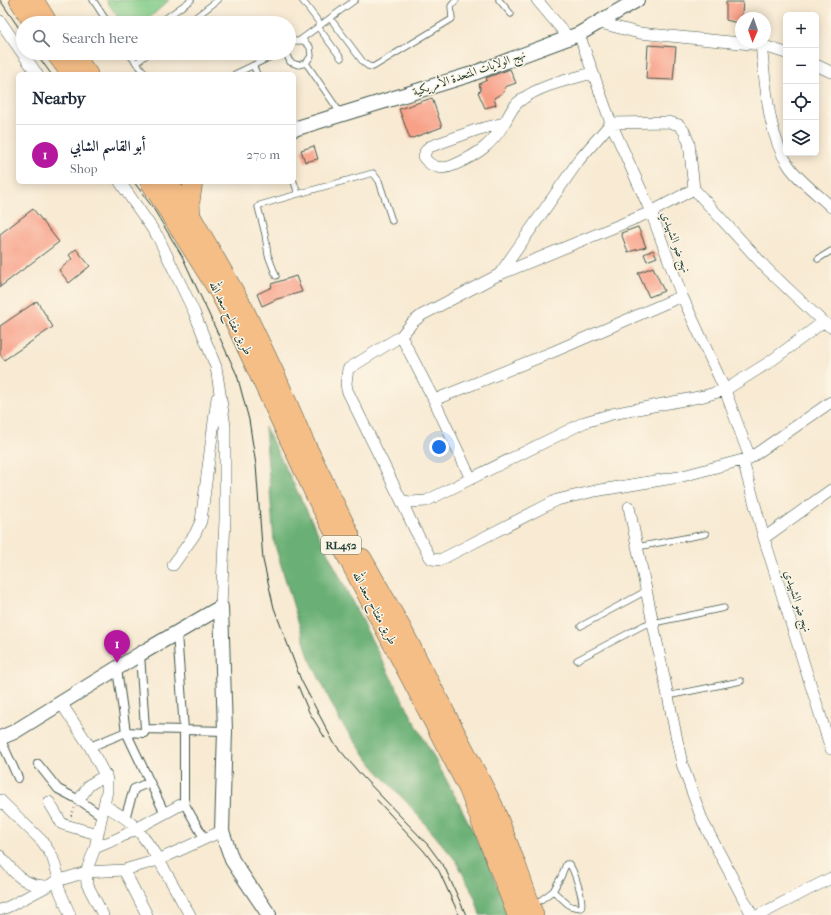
<!DOCTYPE html>
<meta charset="utf-8">
<style>
body{margin:0;font-family:"IM FELL French Canon",Amiri,serif;background:#f6f6f7;color:#1f2937}
.controls{position:absolute;right:12px;top:12px;display:grid;overflow:hidden;border-radius:6px;box-shadow:0 2px 10px #0003}
.controls button{width:36px;height:36px;display:grid;place-items:center;padding:0;border:0;border-bottom:1px solid #e0e1e3;background:#fff;color:#1f2937;font:20px sans-serif}
.compass{position:absolute;left:735px;top:12px;width:36px;height:36px;border-radius:50%;background:#fff;box-shadow:0 2px 10px #0003;rotate:182deg}
.you{position:absolute;left:439px;top:447px;width:14px;height:14px;margin:-10px;border:3px solid #fff;border-radius:50%;background:#1a73e8;box-shadow:0 0 0 6px #1a73e833}
.badge{display:grid;place-items:center;width:26px;height:26px;border-radius:50%;background:#b5179e;color:#fff;font-size:13px;font-weight:700}
.pin{position:absolute;translate:-50% -33px;filter:drop-shadow(0 1px 2px #0008)}
.pin::after{content:'';position:absolute;top:21px;width:14px;height:12px;background:inherit;clip-path:polygon(0 0,100% 0,50% 100%)}
.list{margin:0;padding:0;list-style:none}
h2{display:flex;justify-content:space-between;align-items:center;height:52px;margin:0;padding:0 16px;font-size:17px}
h2 small{font-size:13px;font-weight:400;color:#747a83}
.list li{display:grid;grid-template-columns:26px 1fr auto;gap:12px;align-items:center;box-sizing:border-box;height:60px;padding:0 16px;border-top:1px solid #e0e1e3}
.list b{display:block;font-size:15px;white-space:nowrap}
.list p{margin:0;font-size:13px;white-space:nowrap;color:#747a83}
.list em{font-size:13px;font-style:normal;color:#747a83}
.icon{flex:none;width:22px;height:22px;fill:none;stroke:currentColor;stroke-width:2;stroke-linecap:round;stroke-linejoin:round}
.map{position:relative;flex:none;width:831px;height:915px;overflow:hidden}
.search{position:absolute;background:#fff;box-shadow:0 2px 10px #0003;left:16px;top:16px;width:280px;height:44px;display:flex;align-items:center;gap:10px;box-sizing:border-box;padding:0 14px;border-radius:22px;color:#747a83;font-size:15px}
.panel{position:absolute;background:#fff;box-shadow:0 2px 10px #0003;left:16px;top:72px;width:280px;height:112px;border-radius:6px}
.map>svg:first-child{display:block}
.green{fill:#84cd8a;stroke:#52855f}
.forest{fill:#6bb076;stroke:#457655}
.building{fill:#f8a189}
.lines{fill:none;stroke-linecap:round;stroke-linejoin:round}
.service-casing{stroke:#40574c;stroke-width:7}
.pedestrian-casing{stroke:#40574c;stroke-width:10}
.minor-casing{stroke:#40574c;stroke-width:12}
.tertiary-casing{stroke:#40574c;stroke-width:16}
.trunk-casing{stroke:#40574c;stroke-width:20}
.path{stroke:#40574c;stroke-width:1.5;stroke-dasharray:1 3;stroke-linecap:butt}
.service{stroke:#fff;stroke-width:5.5}
.pedestrian{stroke:#fff;stroke-width:8}
.minor{stroke:#fff;stroke-width:11}
.tertiary{stroke:#fff;stroke-width:14}
.trunk{stroke:#f6be87;stroke-width:19}
.tram{stroke:#1f3d34;stroke-width:1}
.labels{text-anchor:middle;stroke-width:3;stroke-linejoin:round;paint-order:stroke}
.shield{fill:#fcf5e5;stroke:#617469;stroke-width:1}
.shield-label{font-size:11px;font-weight:bold;fill:#1f3d34}
.street-label{font-size:12px;fill:#1f3d34;stroke:#fcf5e5}
</style>
<div class="map">
<svg width="831" height="915" viewBox="0 0 831 915">
<rect width="100%" height="100%" fill="#fcf5e5"/>
<filter id="ink" filterUnits="userSpaceOnUse"><feTurbulence type="fractalNoise" baseFrequency=".025" numOctaves="2"/><feDisplacementMap in="SourceGraphic" scale="8" xChannelSelector="R" yChannelSelector="G"/><feConvolveMatrix kernelMatrix="1 2 1 2 8 2 1 2 1" color-interpolation-filters="sRGB"/></filter>
<filter id="wash" filterUnits="userSpaceOnUse"><feTurbulence type="fractalNoise" baseFrequency=".012" numOctaves="4" result="noise"/><feDisplacementMap in="SourceGraphic" scale="16" xChannelSelector="R" yChannelSelector="G"/><feGaussianBlur stdDeviation="0.9" result="paint"/><feColorMatrix in="noise" values="0 0 0 0 0 0 0 0 0 0 0 0 0 0 0 0 0 1.4 0 .05"/><feComposite in="paint" operator="in"/></filter>
<g filter="url(#wash)">
<rect width="100%" height="100%" fill="#f8ead3"/>
<path class="green" d="M 106,0 L 169,0 L 144,23 L 122,23 Z"/>
<path class="forest" d="M 265,427 C 312,520 357,614 406,706 C 442,774 484,842 508,915 L 480,915 L 475,898 L 457,862 L 410,806 L 373,766 L 340,721 L 309,657 L 274,542 Z"/>
<g id="blocks">
<path class="building" d="M 726,2 L 743,2 L 741,24 L 726,20 Z
M 648,45 L 676,47 L 673,80 L 646,79 Z
M 510,69 L 516,83 L 505,87 L 504,92 L 494,98 L 496,105 L 485,108 L 478,92 L 481,91 L 479,84 L 487,80 L 486,78 Z
M 432,98 L 442,127 L 410,139 L 399,109 Z
M 314,146 L 318,159 L 305,162 L 301,150 Z
M 33,209 L 59,242 L 0,287 L 0,234 Z
M 638,227 L 646,247 L 628,252 L 621,233 Z
M 76,249 L 90,266 L 69,283 L 59,270 L 72,259 L 69,255 Z
M 653,250 L 657,257 L 647,261 L 644,254 Z
M 653,267 L 664,291 L 649,297 L 638,273 Z
M 296,276 L 302,292 L 277,299 L 262,306 L 257,294 L 272,287 L 271,284 Z
M 37,301 L 53,327 L 4,360 L 0,354 L 0,326 Z"/>
</g>
</g>
<g filter="url(#ink)">
<use href="#blocks" fill-opacity="0" stroke="#40574c" stroke-width="1"/>
<g class="lines">
<g class="service-casing">
<path id="service" d="M 93,0 L 108,23
M 302,0 L 321,25
M 499,0 L 511,14
M 330,18 L 363,62 L 368,66 L 373,67 L 452,19 L 451,6 L 456,0
M 159,23 L 191,0
M 188,23 L 218,0
M 318,27 L 341,58
M 300,40 L 355,0
M 128,53 L 146,74
M 286,53 L 290,62 L 298,65 L 306,63 L 311,56 L 310,47 L 304,41 L 295,41 L 289,45
M 136,63 L 149,53
M 306,63 L 341,114
M 253,65 L 257,74
M 235,74 L 279,53
M 298,194 L 373,173 L 379,181 L 392,221
M 818,259 L 831,251
M 276,276 L 268,255 L 265,234 L 258,207 L 260,205 L 298,194 L 294,182
M 637,547 L 706,534
M 581,626 L 646,591
M 577,660 L 644,625 L 724,608
M 667,696 L 741,681
M 566,864 L 569,864 C 574,869 585,903 581,908 L 570,906 L 553,891 L 561,877 Z
M 534,905 L 553,891"/>
</g>
<g class="pedestrian-casing">
<path id="pedestrian" d="M 177,633 L 184,730 L 184,803 L 204,838
M 140,654 L 145,729
M 117,669 L 126,732 L 164,812
M 0,738 L 18,778
M 90,747 L 126,732 L 144,733 L 145,729 L 225,731
M 38,764 L 58,789 L 79,800 L 102,816
M 125,818 L 134,789 L 150,782"/>
</g>
<g class="minor-casing">
<path id="minor" d="M 537,0 L 569,38
M 0,21 L 37,74
M 600,23 L 639,33 L 761,45 L 786,53
M 579,34 L 611,123 L 651,212 L 682,296 L 725,390 L 750,458
M 761,45 C 766,84 767,134 789,166 C 800,182 818,194 831,207
M 816,65 L 831,72
M 504,123 L 476,130 L 429,147 L 425,152 L 424,158 C 432,168 443,170 454,165 C 477,155 493,144 505,122 C 510,114 512,106 521,100 C 541,85 568,80 592,73
M 120,182 L 158,237 L 194,312 L 216,367 L 225,426 L 225,520 L 221,607
M 694,189 L 651,212 L 498,275 L 422,315 L 413,322 L 401,336 L 348,369 L 346,383 L 347,390 L 401,500 L 410,502 L 426,501 L 585,422 L 612,414 L 704,396 L 725,390 L 771,361 L 823,322
M 499,275 L 579,160 L 611,123 L 669,122 L 679,125 L 684,131 L 689,143 L 694,189 L 767,269 L 823,322 L 831,327
M 401,336 L 434,400 L 471,479
M 434,400 L 555,351 L 682,296
M 743,461 L 764,538 L 831,749
M 401,500 L 414,528 L 430,557 L 432,559 L 440,560 L 557,500 L 595,491 L 679,477 L 750,458 L 831,402
M 629,507 L 682,764 L 703,822 L 752,915
M 764,538 L 831,490
M 173,565 L 195,534 L 201,521 L 217,398
M 61,703 L 90,747 L 107,779 L 107,791 L 95,848 L 86,872 L 87,884 L 103,915
M 0,800 L 42,841 L 52,856 L 58,875 L 59,889 L 70,915
M 79,800 L 89,785 L 106,775
M 49,802 L 62,824 L 97,834
M 104,805 C 115,812 128,818 136,828 C 158,854 173,886 190,915
M 95,848 L 119,838 L 184,803
M 0,856 C 14,872 23,886 46,886
M 124,870 L 147,915
M 0,910 L 10,906 L 57,881 L 86,872 L 124,870 L 158,860 L 222,831
M 759,915 L 831,878"/>
</g>
<g class="tertiary-casing">
<path id="tertiary" d="M 294,129 L 469,75 L 579,34 L 637,0
M 0,738 L 14,732 L 140,654 L 221,607 L 225,731 L 222,831 L 232,860 L 269,915"/>
</g>
<g class="trunk-casing">
<path id="trunk" d="M 19,0 L 33,23
M 34,0 L 48,23
M 55,53 L 71,74
M 72,53 L 88,74
M 150,182 L 219,292 L 235,323 L 317,499 L 468,788 L 517,915
M 168,182 L 191,216 L 243,307 L 275,374 L 303,439 L 350,535
M 191,216 L 190,202 L 193,182
M 362,558 L 403,631 L 493,805 L 516,864 L 534,915"/>
</g>
<path class="path" d="M 71,816 L 74,808"/>
<use href="#service" class="service"/>
<use href="#pedestrian" class="pedestrian"/>
<use href="#minor" class="minor"/>
<use href="#tertiary" class="tertiary"/>
<use href="#trunk" class="trunk"/>
<path class="tram" d="M 0,0 L 23,34
M 36,53 L 51,74
M 134,182 L 153,208 L 182,256 L 237,375 L 249,420 L 256,465 L 263,560 L 274,608 L 301,680 L 334,743 L 361,775 L 428,845 L 445,868 L 466,915
M 298,686 L 309,712 L 325,738
M 377,800 L 424,851 L 439,871 L 459,915"/>
</g>
</g>
<g class="labels">
<rect class="shield" x="321" y="536" width="40" height="18" rx="3"/>
<g class="shield-label">
<text x="341" y="549">RL452</text>
</g>
<g class="street-label">
<text transform="translate(469 73) rotate(-19)" y="4">نهج الولايات المتحدة الأمريكية</text>
<text transform="translate(676 242) rotate(70)" y="4">نهج ضو الشهيدي</text>
<text transform="translate(231 318) rotate(63)" y="4">طريق مفتاح سعد الله</text>
<text transform="translate(798 601) rotate(72)" y="4">نهج ضو الشهيدي</text>
<text transform="translate(375 608) rotate(62)" y="4">طريق مفتاح سعد الله</text>
</g>
</g>
</svg>
<div class="controls">
<button>+</button>
<button>−</button>
<button><svg class="icon" aria-label="locate" viewBox="0 0 24 24"><circle cx="12" cy="12" r="6"/><path d="M12 2v4M12 18v4M2 12h4M18 12h4"/></svg></button>
<button><svg class="icon" aria-label="layers" viewBox="0 0 24 24"><path d="M12 4l9 5-9 5-9-5zM3 14l9 5 9-5"/></svg></button>
</div>
<svg class="compass" viewBox="-18 -18 36 36"><path d="M0-13l5 13h-10z" fill="#e53935"/><path d="M0 13l5-13h-10z" fill="#747a83"/></svg>
<div class="you"></div>
<div class="pin badge" style="left:117px;top:663px">1</div>
<div class="search"><svg class="icon" aria-label="search" viewBox="0 0 24 24"><circle cx="10" cy="10" r="6"/><path d="M15 15l6 6"/></svg>Search here</div>
<section class="panel">
<h2>Nearby<small></small></h2>
<ul class="list">
<li><span class="badge">1</span><div><b>أبو القاسم الشابي</b><p>Shop</p></div><em>270 m</em></li>
</ul>
</section>
</div>
